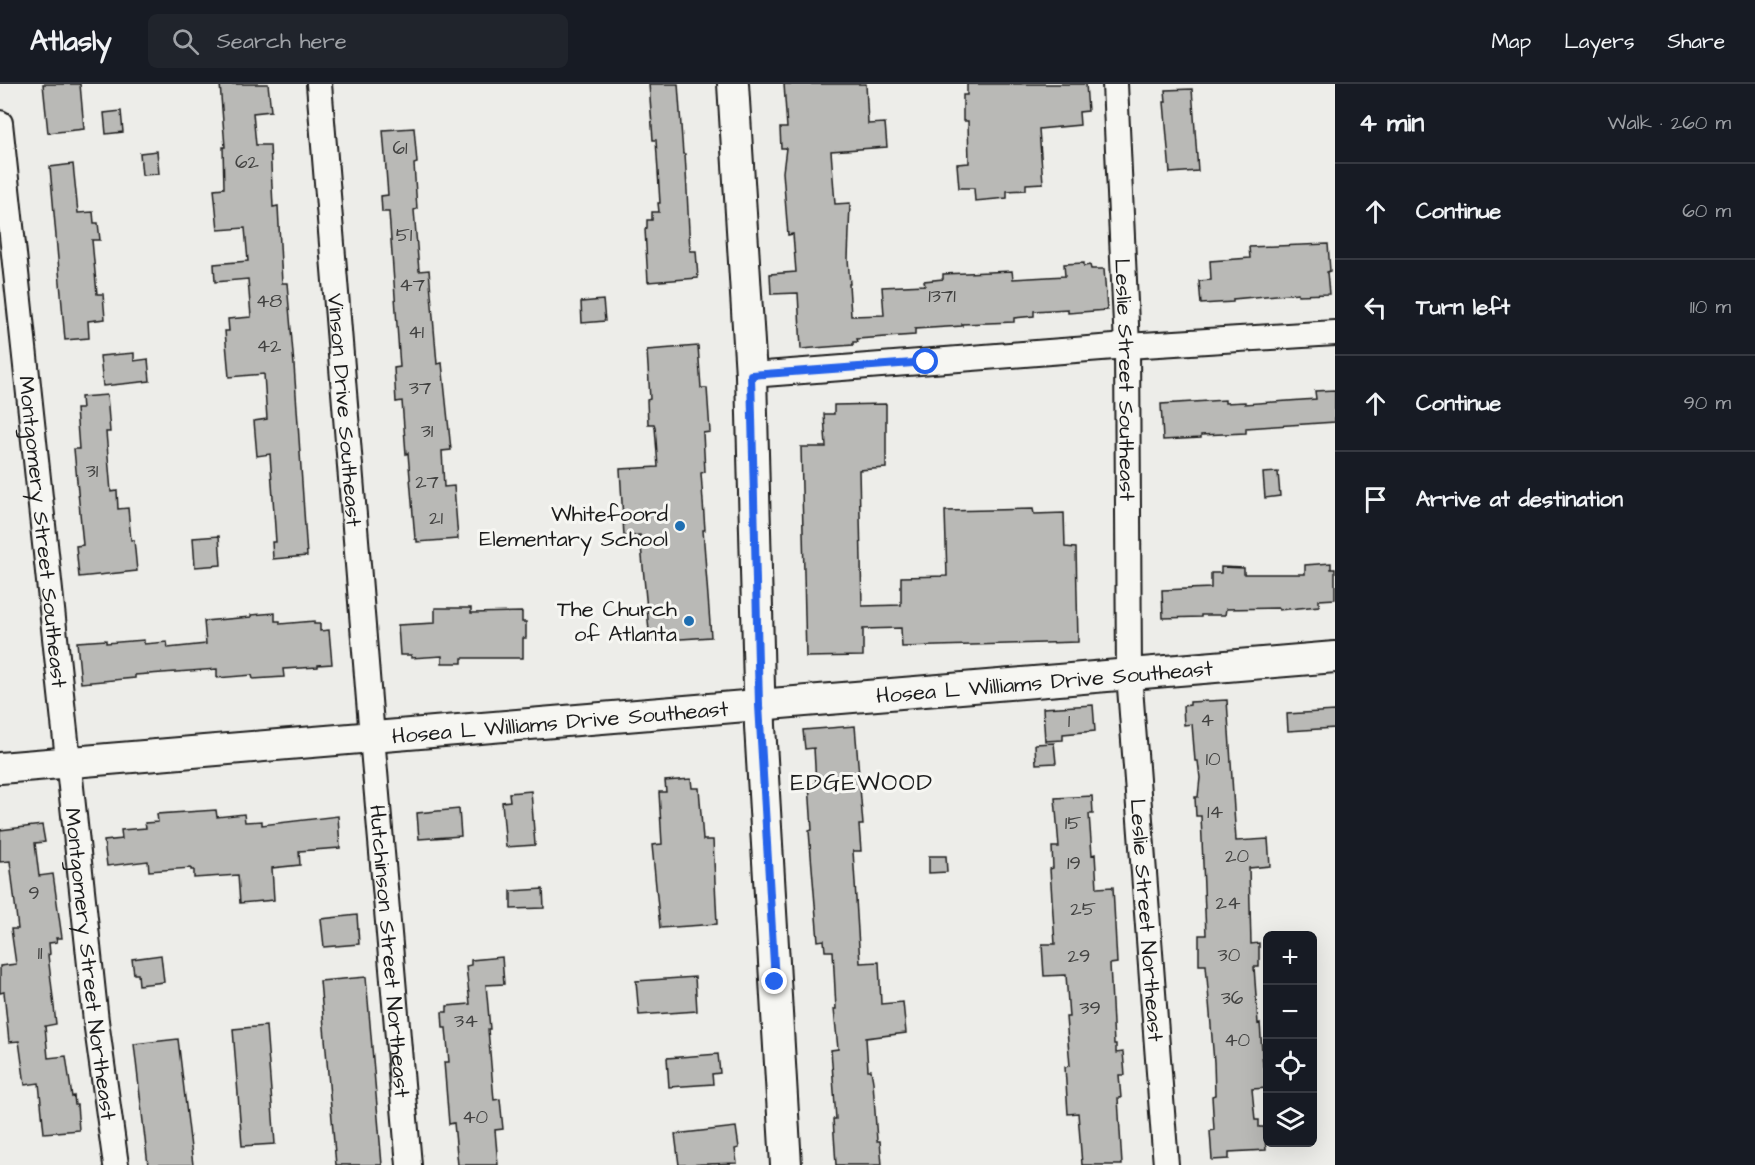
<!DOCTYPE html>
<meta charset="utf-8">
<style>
body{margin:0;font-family:"Architects Daughter",sans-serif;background:#20242c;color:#f1f3f6}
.controls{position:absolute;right:18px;bottom:18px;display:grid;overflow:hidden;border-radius:9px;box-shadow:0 6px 24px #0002}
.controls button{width:54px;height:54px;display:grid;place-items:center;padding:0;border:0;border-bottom:2px solid #363941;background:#171b24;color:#f1f3f6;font:30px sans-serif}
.stop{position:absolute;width:18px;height:18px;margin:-14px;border:4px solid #2563eb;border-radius:50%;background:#fff}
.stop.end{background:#2563eb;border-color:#fff;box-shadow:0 2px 6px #0008}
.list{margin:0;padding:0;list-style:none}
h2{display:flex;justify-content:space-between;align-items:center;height:78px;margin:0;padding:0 24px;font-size:26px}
h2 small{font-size:20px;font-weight:400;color:#9ea1a6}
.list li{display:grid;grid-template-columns:39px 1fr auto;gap:18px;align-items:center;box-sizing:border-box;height:96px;padding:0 24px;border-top:2px solid #363941}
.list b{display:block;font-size:22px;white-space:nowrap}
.list em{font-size:20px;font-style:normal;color:#9ea1a6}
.icon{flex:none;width:33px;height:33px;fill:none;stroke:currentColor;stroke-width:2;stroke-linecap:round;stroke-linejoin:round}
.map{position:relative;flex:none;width:1335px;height:1081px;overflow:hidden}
header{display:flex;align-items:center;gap:36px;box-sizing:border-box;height:84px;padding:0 30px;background:#171b24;border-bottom:2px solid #363941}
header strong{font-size:28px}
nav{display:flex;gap:33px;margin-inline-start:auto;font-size:21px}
.search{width:420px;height:54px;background:#20242c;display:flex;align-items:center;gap:15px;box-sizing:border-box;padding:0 21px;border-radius:9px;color:#9ea1a6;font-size:22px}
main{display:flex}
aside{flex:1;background:#171b24}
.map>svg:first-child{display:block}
.building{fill:#b9b9b6;stroke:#1c1c1c;stroke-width:1.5}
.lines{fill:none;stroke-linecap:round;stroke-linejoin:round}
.minor-casing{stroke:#1c1c1c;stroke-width:28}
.tertiary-casing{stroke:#1c1c1c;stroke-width:34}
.minor{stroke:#f6f6f2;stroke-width:24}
.tertiary{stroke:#f6f6f2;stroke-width:30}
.route{stroke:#2563eb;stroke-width:8}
.poi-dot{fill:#1f6fb2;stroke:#f6f6f2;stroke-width:2}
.labels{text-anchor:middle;stroke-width:6;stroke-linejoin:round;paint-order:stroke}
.number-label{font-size:20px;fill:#434342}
.street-label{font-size:22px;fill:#1c1c1c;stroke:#f6f6f2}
.poi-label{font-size:22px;fill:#1c1c1c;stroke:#f6f6f2;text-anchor:end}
.neighbourhood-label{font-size:24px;letter-spacing:1.5px;fill:#1c1c1c;stroke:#f6f6f2}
</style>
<header>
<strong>Atlasly</strong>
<div class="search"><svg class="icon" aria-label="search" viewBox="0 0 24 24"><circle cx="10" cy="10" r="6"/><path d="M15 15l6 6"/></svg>Search here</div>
<nav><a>Map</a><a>Layers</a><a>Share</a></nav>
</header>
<main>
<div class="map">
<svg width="1335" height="1081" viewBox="0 0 1335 1081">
<rect width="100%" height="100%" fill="#edede9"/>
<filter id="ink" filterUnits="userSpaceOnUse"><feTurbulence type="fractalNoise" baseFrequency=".0167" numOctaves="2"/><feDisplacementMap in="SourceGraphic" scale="12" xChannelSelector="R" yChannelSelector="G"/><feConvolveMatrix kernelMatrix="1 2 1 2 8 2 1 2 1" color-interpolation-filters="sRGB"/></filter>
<g filter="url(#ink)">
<path class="building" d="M 43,0 L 80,0 L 84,45 L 48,49 Z
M 220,0 L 268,0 L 271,27 L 253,29 L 256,61 L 270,61 L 273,123 L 278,122 L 282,199 L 287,199 L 294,281 L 307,472 L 273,475 L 272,458 L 276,458 L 270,370 L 257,372 L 254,337 L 267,335 L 264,290 L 229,293 L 225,247 L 229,247 L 228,235 L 251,233 L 248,195 L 215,198 L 214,180 L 248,177 L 245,144 L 218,146 L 214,105 L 224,104 L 223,63 L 225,63 Z
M 649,0 L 678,0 L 683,70 L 685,70 L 686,87 L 690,167 L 696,167 L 698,194 L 648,198 L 645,145 L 647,144 L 647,136 L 652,136 L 652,128 L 659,128 L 658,119 L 660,119 L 656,56 L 653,56 Z
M 784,0 L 866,0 L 868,40 L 885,39 L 887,63 L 831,67 L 835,120 L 850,119 L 848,175 L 850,200 L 849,200 L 851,232 L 884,231 L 882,203 L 925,201 L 924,197 L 943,195 L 943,190 L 1012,187 L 1013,195 L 1065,192 L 1064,180 L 1084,179 L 1084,182 L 1090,181 L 1091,185 L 1104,185 L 1107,226 L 1068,229 L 1068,225 L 1034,227 L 1034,232 L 1014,234 L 1014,238 L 962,240 L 962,242 L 915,245 L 915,251 L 857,255 L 858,258 L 853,258 L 853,261 L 801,265 L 798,209 L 771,210 L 770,190 L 796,188 L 793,150 L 788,151 L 783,88 L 786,64 L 781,64 L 780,44 L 787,44 Z
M 967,0 L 1086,0 L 1088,27 L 1079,28 L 1080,41 L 1039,45 L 1043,99 L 1026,100 L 1026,106 L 1007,107 L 1007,114 L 975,117 L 974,104 L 959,104 L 957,80 L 969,79 L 968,37 L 963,37 L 963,11 L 967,11 Z
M 1192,5 L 1198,87 L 1170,89 L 1164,18 L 1166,18 L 1165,6 Z
M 121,27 L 123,48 L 106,50 L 104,29 Z
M 414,44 L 417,79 L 414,80 L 417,125 L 414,126 L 419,187 L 429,186 L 437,280 L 442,279 L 451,366 L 442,367 L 444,403 L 454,402 L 458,455 L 417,458 L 417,455 L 415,455 L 408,369 L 406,370 L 402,317 L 396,318 L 394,284 L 400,283 L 389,128 L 382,128 L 381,112 L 388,111 L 383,46 Z
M 157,67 L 159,90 L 142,91 L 140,69 Z
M 73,80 L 78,129 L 93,128 L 94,139 L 98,139 L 100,156 L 92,156 L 97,210 L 103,210 L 105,235 L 88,237 L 89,254 L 65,256 L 50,83 Z
M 1328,160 L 1330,187 L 1327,188 L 1329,210 L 1298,211 L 1298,209 L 1233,215 L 1233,218 L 1201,220 L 1199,197 L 1211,196 L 1210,177 L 1250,174 L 1249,163 Z
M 603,216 L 605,237 L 582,239 L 581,218 Z
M 698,262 L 701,304 L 707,304 L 710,348 L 703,349 L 705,388 L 701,389 L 705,446 L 703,446 L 711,553 L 650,557 L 640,451 L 624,452 L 620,385 L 658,383 L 655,343 L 654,340 L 648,340 L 647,316 L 650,315 L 647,266 Z
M 134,269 L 134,277 L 148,275 L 150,297 L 103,302 L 100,272 Z
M 1335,306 L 1335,338 L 1246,344 L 1246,349 L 1201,351 L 1201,354 L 1163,356 L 1161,320 L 1225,316 L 1225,319 L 1245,318 L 1245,320 L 1316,315 L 1315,307 Z
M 107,311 L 110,348 L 106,348 L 111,408 L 117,407 L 118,425 L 128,424 L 131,456 L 134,456 L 137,487 L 79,493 L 76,462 L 83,461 L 74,365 L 79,365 L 76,325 L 82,325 L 81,313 Z
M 886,320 L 886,384 L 859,386 L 862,522 L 901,521 L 901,493 L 947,492 L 945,427 L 1033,425 L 1034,430 L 1064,429 L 1065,463 L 1076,464 L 1078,558 L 902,563 L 901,544 L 863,545 L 863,572 L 806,573 L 801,363 L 826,363 L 824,330 L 834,330 L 834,321 Z
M 1278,388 L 1280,412 L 1265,414 L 1263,389 Z
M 219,452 L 221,481 L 195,483 L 193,454 Z
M 1331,479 L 1331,485 L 1335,485 L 1335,515 L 1319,516 L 1319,522 L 1279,526 L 1279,524 L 1226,525 L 1225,531 L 1201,531 L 1201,533 L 1163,534 L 1162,506 L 1211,504 L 1211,489 L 1221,489 L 1221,483 L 1244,484 L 1244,490 L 1305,490 L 1305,481 Z
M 435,524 L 471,524 L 471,529 L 522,528 L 522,538 L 526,538 L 526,554 L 523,554 L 523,574 L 462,574 L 462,579 L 442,579 L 442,572 L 411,574 L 411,571 L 400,571 L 398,541 L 435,539 Z
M 275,529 L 275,537 L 280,537 L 280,540 L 314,537 L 314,540 L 320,540 L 320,547 L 329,546 L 332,580 L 318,581 L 318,583 L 283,585 L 284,593 L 253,595 L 252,591 L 217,594 L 217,585 L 135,591 L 135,594 L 81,599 L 77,558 L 106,556 L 106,559 L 144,556 L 144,560 L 167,558 L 168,564 L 206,560 L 204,537 L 251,533 L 251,531 Z
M 1227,616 L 1236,757 L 1268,755 L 1270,782 L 1249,784 L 1251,860 L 1259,859 L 1259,883 L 1254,883 L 1258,940 L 1260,939 L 1263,982 L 1268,981 L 1268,1004 L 1252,1005 L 1255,1036 L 1259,1036 L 1259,1043 L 1264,1043 L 1266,1066 L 1229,1068 L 1229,1075 L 1212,1076 L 1210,1047 L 1214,1046 L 1212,1012 L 1215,1011 L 1214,978 L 1206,881 L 1199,881 L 1199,851 L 1206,851 L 1201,732 L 1196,732 L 1195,713 L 1198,713 L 1200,694 L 1198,677 L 1195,677 L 1192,640 L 1184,641 L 1183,622 L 1190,621 L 1190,618 Z
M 1093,621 L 1095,647 L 1063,650 L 1063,656 L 1045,657 L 1043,624 Z
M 1335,627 L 1335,644 L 1288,647 L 1287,630 Z
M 855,642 L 863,741 L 859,741 L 861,767 L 853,767 L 860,879 L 879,878 L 881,920 L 903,918 L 906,949 L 866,954 L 868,986 L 871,986 L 873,998 L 877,1057 L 880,1057 L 882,1081 L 836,1081 L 833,1035 L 836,1035 L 831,966 L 838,965 L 834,925 L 836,925 L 833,867 L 825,867 L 824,856 L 818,857 L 809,747 L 812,746 L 809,700 L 816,700 L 814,664 L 805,665 L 803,646 Z
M 1054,659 L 1056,679 L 1036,680 L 1035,660 Z
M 691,695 L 692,704 L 699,704 L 703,756 L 713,756 L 717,840 L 660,844 L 652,761 L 662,760 L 659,708 L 666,708 L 665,697 Z
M 531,707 L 535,761 L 506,763 L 502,718 L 510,717 L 509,709 Z
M 1092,712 L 1093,730 L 1089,730 L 1092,771 L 1095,770 L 1097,804 L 1113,803 L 1117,879 L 1110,880 L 1114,960 L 1116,960 L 1116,969 L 1123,968 L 1125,991 L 1119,991 L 1121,1014 L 1118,1014 L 1122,1081 L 1082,1081 L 1078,1029 L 1068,1030 L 1065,983 L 1070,982 L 1066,933 L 1069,933 L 1066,891 L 1044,892 L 1042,860 L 1055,860 L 1050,785 L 1053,784 L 1052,763 L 1059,763 L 1055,714 Z
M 459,725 L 461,752 L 419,755 L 417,729 Z
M 216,726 L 217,733 L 244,730 L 245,738 L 262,737 L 262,741 L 338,732 L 340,764 L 299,767 L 300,781 L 272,784 L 274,816 L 240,819 L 238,791 L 194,794 L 194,786 L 191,786 L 191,784 L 149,787 L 148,777 L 107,782 L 104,757 L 122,755 L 121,746 L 146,744 L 145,739 L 158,738 L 157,730 Z
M 42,741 L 45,758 L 35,759 L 39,792 L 53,790 L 62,854 L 56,854 L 57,858 L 49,859 L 50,870 L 48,871 L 56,940 L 45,942 L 48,974 L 66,972 L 72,1013 L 74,1012 L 75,1021 L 77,1021 L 79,1046 L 44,1049 L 39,999 L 25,1001 L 19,957 L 9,958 L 4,908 L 0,909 L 0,882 L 16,880 L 11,845 L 18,845 L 10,777 L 0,778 L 0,746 Z
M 929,772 L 946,772 L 947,788 L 929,789 Z
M 543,805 L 544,824 L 511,825 L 511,807 Z
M 357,831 L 359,860 L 324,863 L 321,835 Z
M 161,871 L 164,898 L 139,901 L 138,890 L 134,890 L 132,875 Z
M 502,873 L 504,900 L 486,901 L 490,945 L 488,945 L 494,1016 L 500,1015 L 503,1045 L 495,1046 L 498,1081 L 458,1081 L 454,1039 L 449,1040 L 444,978 L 449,978 L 446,944 L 443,944 L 442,928 L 447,928 L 447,922 L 470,920 L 466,882 L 471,881 L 471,876 Z
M 366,893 L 382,1081 L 336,1081 L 320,897 Z
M 695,893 L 697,927 L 639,931 L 636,897 Z
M 266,942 L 275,1060 L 242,1062 L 233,945 Z
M 178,955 L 193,1081 L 148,1081 L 134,960 Z
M 718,970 L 720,989 L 712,990 L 713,1000 L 669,1003 L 667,974 Z
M 736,1043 L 739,1064 L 735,1065 L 737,1079 L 679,1081 L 675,1050 Z"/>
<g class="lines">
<g class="minor-casing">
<g id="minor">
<path id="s1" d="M 319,0 L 372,653 L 409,1081"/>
<path id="s2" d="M 1115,0 L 1127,262 L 1129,590 L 1166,1081"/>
<path id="s3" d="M 0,39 L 96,937 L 116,1081"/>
<path d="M 751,291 L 1127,262 L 1335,249"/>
</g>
</g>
<g class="tertiary-casing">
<g id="tertiary">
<path d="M 733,0 L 751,291 L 760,642 L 786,1081"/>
<path id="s4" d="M 0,684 L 1335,573"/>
</g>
</g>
<use href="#minor" class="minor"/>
<use href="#tertiary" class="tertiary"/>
</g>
</g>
<g class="lines" filter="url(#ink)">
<path class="route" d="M 775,898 L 759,621 L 751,291 L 926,278"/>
</g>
<g class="poi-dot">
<circle cx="680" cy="442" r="6"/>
<circle cx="689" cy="537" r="6"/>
</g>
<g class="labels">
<g class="number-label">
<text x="400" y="70">61</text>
<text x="247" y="84">62</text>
<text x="404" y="157">51</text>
<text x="412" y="207">47</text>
<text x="942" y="218">1371</text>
<text x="269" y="223">48</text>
<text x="416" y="254">41</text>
<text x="269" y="268">42</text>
<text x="420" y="310">37</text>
<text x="427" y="353">31</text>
<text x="92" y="393">31</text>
<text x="427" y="404">27</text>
<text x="436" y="440">21</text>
<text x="1207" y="642">4</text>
<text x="1069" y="643">1</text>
<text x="1213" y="681">10</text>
<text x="1215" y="734">14</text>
<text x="1073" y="745">15</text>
<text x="1237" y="778">20</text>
<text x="1074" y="785">19</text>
<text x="34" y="815">9</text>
<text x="1228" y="825">24</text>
<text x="1083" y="831">25</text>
<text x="40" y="875">11</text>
<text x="1229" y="877">30</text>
<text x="1079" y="878">29</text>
<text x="1232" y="920">36</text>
<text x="1090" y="930">39</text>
<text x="466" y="943">34</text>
<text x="1237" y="962">40</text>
<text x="475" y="1039">40</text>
</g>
<g class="street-label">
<text dy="8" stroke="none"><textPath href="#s2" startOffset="296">Leslie Street Southeast</textPath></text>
<text dy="8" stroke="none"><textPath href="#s1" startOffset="327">Vinson Drive Southeast</textPath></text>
<text dy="8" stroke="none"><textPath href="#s3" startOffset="411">Montgomery Street Southeast</textPath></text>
<text dy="8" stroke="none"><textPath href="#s4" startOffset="1048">Hosea L Williams Drive Southeast</textPath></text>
<text dy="8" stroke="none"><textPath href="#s4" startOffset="562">Hosea L Williams Drive Southeast</textPath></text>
<text dy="8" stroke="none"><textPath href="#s2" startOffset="837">Leslie Street Northeast</textPath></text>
<text dy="8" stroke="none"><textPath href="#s1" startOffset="870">Hutchinson Street Northeast</textPath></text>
<text dy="8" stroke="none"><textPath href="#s3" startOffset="846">Montgomery Street Northeast</textPath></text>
</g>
<g class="poi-label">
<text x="668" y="437">Whitefoord<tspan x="668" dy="25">Elementary School</tspan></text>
<text x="677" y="532">The Church<tspan x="677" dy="25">of Atlanta</tspan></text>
</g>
<g class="neighbourhood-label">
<text x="862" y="706">EDGEWOOD</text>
</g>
</g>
</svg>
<div class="controls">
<button>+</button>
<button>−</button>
<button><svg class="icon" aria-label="locate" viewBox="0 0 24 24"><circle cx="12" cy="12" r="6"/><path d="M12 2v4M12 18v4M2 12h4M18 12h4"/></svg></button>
<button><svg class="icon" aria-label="layers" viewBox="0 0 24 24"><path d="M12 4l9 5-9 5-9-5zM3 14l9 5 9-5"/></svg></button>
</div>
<div class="stop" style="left:926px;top:278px"></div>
<div class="stop end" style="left:775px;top:898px"></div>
</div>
<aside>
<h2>4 min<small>Walk · 260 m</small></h2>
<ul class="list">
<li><svg class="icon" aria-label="ahead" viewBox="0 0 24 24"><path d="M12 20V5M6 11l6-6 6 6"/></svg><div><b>Continue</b></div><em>60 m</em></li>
<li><svg class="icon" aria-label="left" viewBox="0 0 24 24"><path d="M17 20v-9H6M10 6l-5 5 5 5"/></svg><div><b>Turn left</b></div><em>110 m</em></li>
<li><svg class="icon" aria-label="ahead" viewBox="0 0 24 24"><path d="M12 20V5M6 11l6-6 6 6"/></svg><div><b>Continue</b></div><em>90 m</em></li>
<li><svg class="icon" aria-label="arrive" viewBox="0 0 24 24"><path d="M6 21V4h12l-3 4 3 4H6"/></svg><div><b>Arrive at destination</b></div></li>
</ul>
</aside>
</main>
